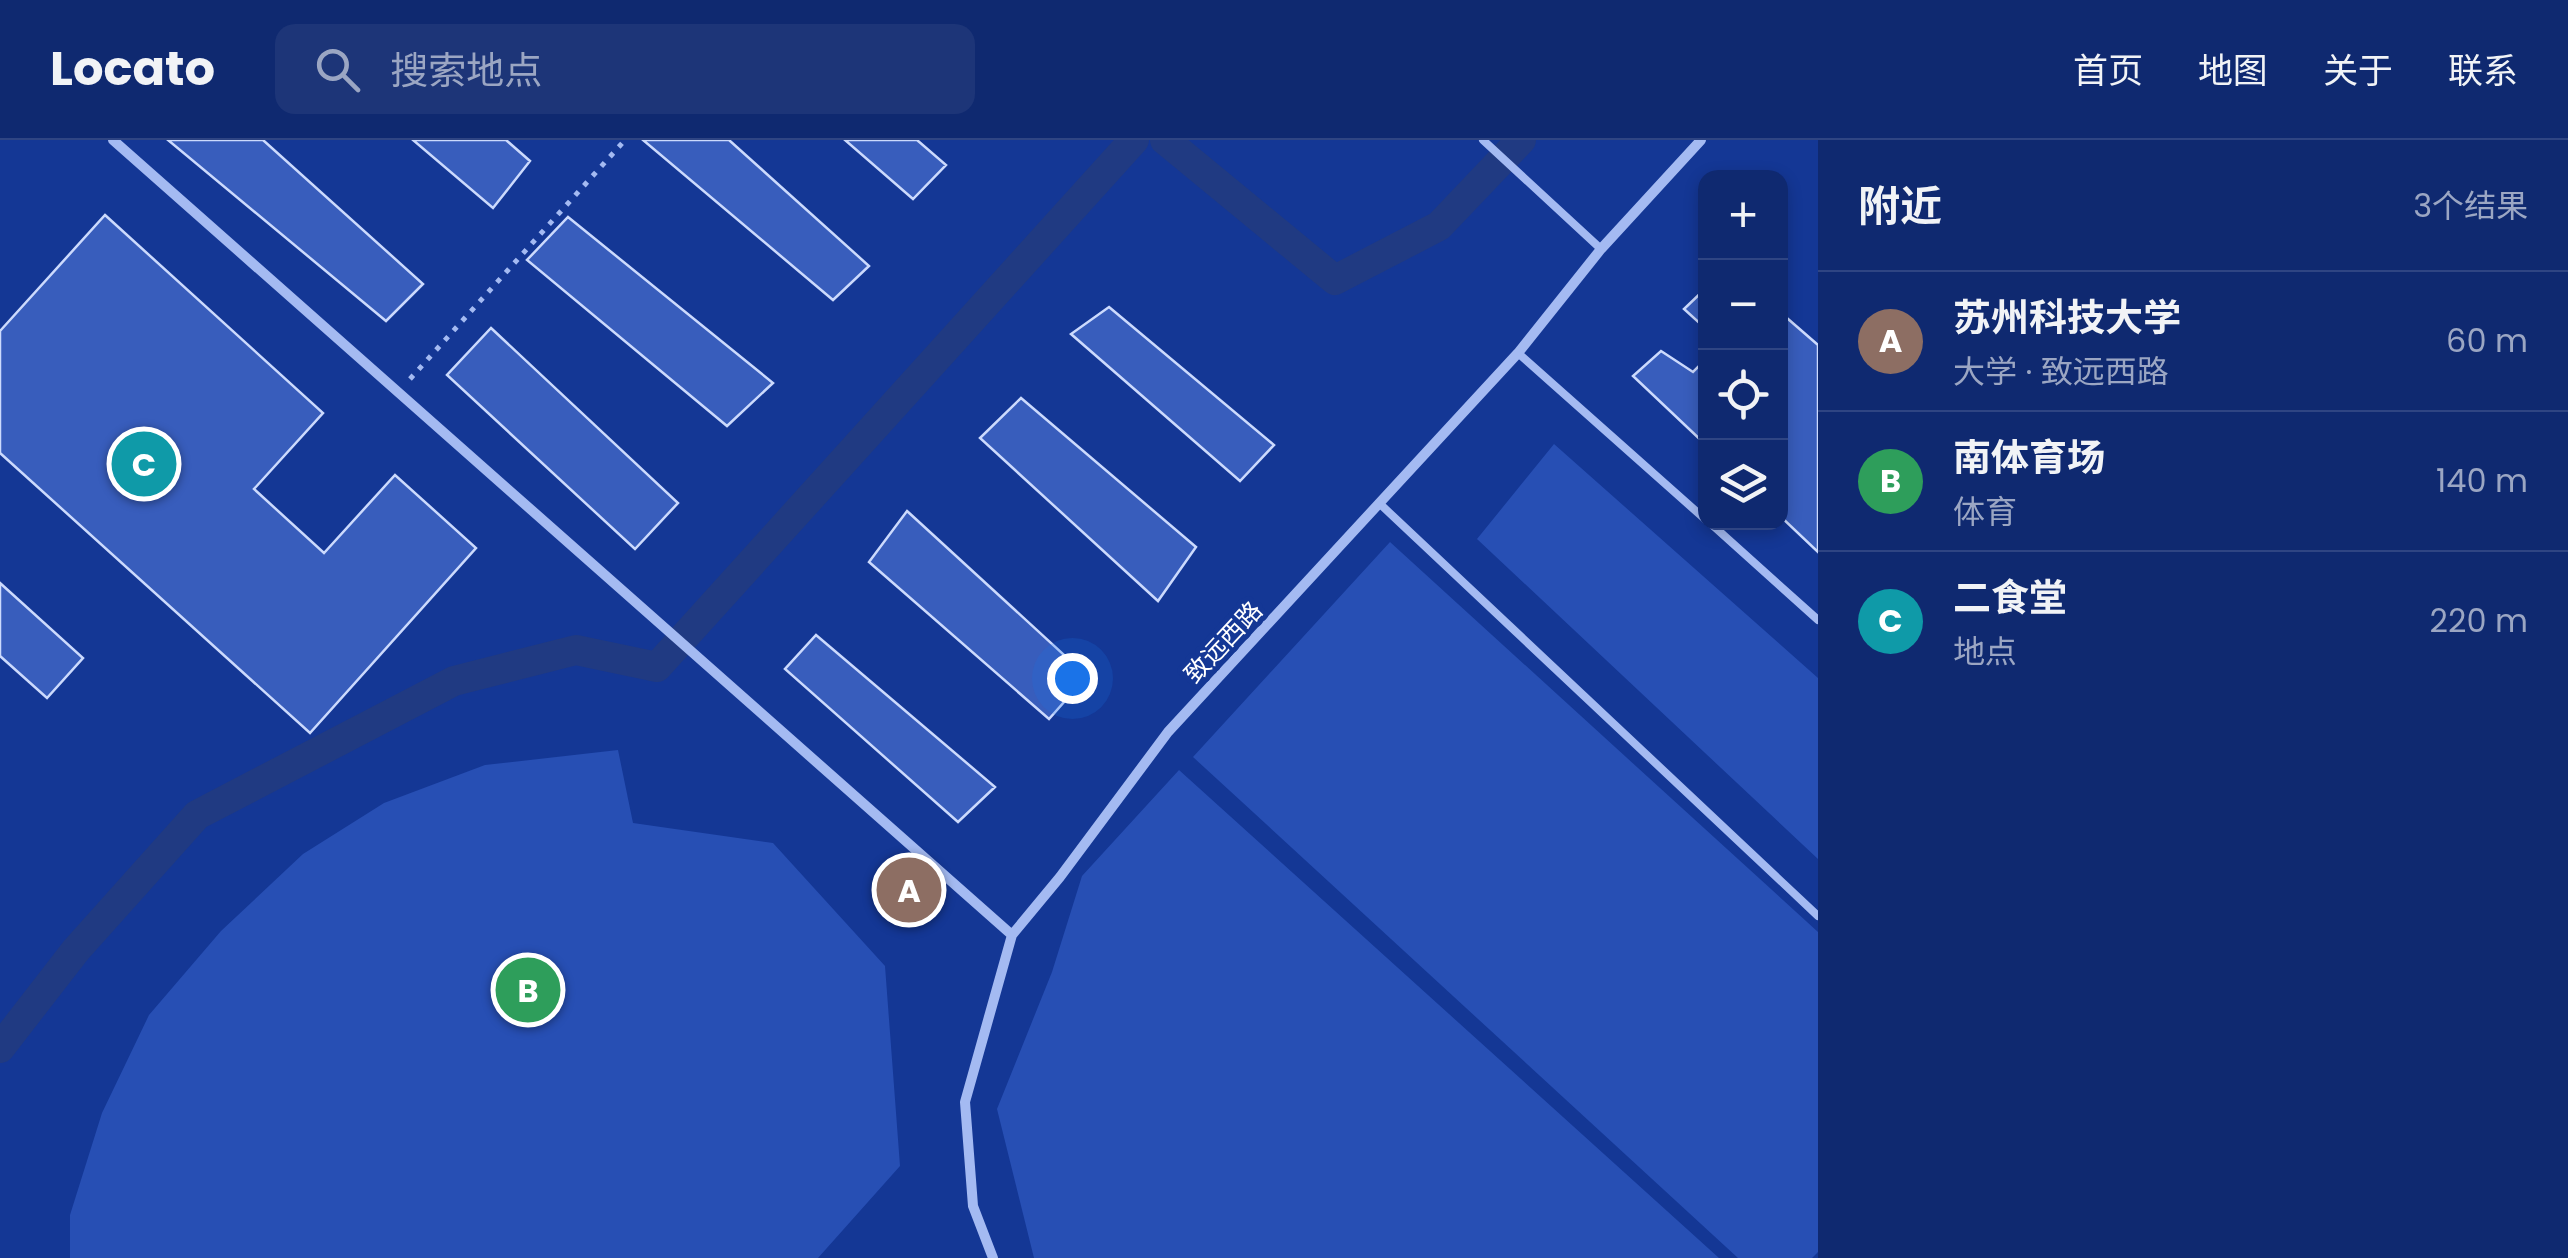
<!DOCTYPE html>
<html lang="zh">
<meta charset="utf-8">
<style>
body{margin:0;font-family:Poppins,"Noto Sans SC",sans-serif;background:#1d3578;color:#f1f3f6}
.controls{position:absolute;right:30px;top:30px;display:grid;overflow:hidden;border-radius:20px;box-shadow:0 5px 15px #0003}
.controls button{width:90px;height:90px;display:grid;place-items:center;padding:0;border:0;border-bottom:2px solid #2f4583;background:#0f2970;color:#f1f3f6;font:50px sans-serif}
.you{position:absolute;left:1072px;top:538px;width:35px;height:35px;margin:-25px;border:8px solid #fff;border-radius:50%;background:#1a73e8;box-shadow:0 0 0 15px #1a73e833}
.badge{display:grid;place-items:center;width:65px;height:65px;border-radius:50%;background:#ffec65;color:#fff;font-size:32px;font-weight:700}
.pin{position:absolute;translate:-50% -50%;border:5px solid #fff;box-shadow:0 2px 10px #0006}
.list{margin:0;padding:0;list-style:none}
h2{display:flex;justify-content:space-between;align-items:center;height:130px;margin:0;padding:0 40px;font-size:42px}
h2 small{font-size:32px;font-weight:400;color:#9ba6c3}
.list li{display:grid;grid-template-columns:65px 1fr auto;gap:30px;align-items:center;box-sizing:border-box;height:140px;padding:0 40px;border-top:2px solid #2f4583}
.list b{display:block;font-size:38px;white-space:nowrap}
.list p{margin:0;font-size:32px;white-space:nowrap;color:#9ba6c3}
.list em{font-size:32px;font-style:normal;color:#9ba6c3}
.icon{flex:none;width:55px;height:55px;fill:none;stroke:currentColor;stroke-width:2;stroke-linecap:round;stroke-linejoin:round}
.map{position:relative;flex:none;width:1818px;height:1118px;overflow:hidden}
header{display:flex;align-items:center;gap:60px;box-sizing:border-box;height:140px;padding:0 50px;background:#0f2970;border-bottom:2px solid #2f4583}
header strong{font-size:48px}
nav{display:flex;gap:55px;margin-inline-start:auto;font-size:35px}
.search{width:700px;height:90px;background:#1d3578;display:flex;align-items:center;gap:25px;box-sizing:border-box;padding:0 35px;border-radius:20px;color:#9ba6c3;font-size:38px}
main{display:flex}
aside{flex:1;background:#0f2970}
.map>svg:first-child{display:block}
.green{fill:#274fb4}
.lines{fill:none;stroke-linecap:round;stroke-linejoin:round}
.canal{stroke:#203a82;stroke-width:30}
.building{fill:#385dbc;stroke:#ccdafd;stroke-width:2.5}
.path{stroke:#a4baf2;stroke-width:5;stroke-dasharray:5 8;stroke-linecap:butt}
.lane{stroke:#a4baf2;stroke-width:8}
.street{stroke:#a4baf2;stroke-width:10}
.labels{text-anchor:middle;stroke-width:10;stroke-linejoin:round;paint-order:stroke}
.street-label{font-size:25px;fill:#fff;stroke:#143795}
</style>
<header>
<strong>Locato</strong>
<div class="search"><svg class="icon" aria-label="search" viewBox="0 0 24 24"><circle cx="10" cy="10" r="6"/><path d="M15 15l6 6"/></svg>搜索地点</div>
<nav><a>首页</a><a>地图</a><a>关于</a><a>联系</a></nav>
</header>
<main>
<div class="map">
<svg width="1818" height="1118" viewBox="0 0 1818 1118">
<rect width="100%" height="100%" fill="#143795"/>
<path class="green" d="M 1554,304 L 1818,538 L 1818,719 L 1477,399 Z
M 1390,402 L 1818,792 L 1818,1112 L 1812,1118 L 1738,1118 L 1193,617 Z
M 618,610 L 633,683 L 773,703 L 885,826 L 900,1026 L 818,1118 L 70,1118 L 70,1075 L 102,973 L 149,875 L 221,791 L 303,714 L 384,663 L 485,625 Z
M 1179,630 L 1719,1118 L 1034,1118 L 997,969 L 1052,832 L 1082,736 Z"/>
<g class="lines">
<path class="canal" d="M 1165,0 L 1335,140 L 1439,86 L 1521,0
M 0,908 L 76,810 L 197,675 L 454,541 L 576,510 L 657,527 L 1134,0"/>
</g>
<path class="building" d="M 168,0 L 263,0 L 423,144 L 386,181 Z
M 413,0 L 506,0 L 530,21 L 493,68 Z
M 643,0 L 729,0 L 869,126 L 833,160 Z
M 845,0 L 917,0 L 946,25 L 913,59 Z
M 105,75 L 323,273 L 254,349 L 324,413 L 395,335 L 476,408 L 310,593 L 0,313 L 0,191 Z
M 568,77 L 773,243 L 727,286 L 527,120 Z
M 1706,148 L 1706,189 L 1684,169 Z
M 1109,167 L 1274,305 L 1240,341 L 1071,194 Z
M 1780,172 L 1818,205 L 1818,412 L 1780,376 Z
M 491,188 L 678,363 L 635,409 L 447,235 Z
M 1661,211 L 1693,232 L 1706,219 L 1706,305 L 1633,236 Z
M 1021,258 L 1196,407 L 1158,461 L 980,298 Z
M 907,371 L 1087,536 L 1049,579 L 869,422 Z
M 0,443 L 83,518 L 47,558 L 0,516 Z
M 816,495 L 995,647 L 958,682 L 785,529 Z"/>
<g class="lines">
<path class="path" d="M 410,239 L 625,0"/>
<path class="lane" d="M 1483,0 L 1601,109
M 1518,213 L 1706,380
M 1379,363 L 1818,776
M 1709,382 L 1818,480"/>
<path class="street" d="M 113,0 L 1012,795
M 993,1118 L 973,1066 L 965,962 L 1012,795 L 1060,737 L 1168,592 L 1518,213 L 1601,109 L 1701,0"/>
</g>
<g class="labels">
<g class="street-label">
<text transform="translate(1223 502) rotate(-47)" y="9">致远西路</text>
</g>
</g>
</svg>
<div class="controls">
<button>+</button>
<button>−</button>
<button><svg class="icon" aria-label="locate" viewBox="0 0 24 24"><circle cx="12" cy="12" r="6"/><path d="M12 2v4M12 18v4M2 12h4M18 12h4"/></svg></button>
<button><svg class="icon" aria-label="layers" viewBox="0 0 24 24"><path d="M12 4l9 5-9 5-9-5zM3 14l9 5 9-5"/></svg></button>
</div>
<div class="you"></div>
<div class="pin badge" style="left:909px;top:750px;background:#8d6e63">A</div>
<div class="pin badge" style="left:528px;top:850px;background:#2e9e5b">B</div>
<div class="pin badge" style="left:144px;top:324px;background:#0f9aa8">C</div>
</div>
<aside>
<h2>附近<small>3个结果</small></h2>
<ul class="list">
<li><span class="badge" style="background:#8d6e63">A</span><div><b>苏州科技大学</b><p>大学 · 致远西路</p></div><em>60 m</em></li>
<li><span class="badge" style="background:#2e9e5b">B</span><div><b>南体育场</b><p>体育</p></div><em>140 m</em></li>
<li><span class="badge" style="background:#0f9aa8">C</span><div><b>二食堂</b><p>地点</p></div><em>220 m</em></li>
</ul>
</aside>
</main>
